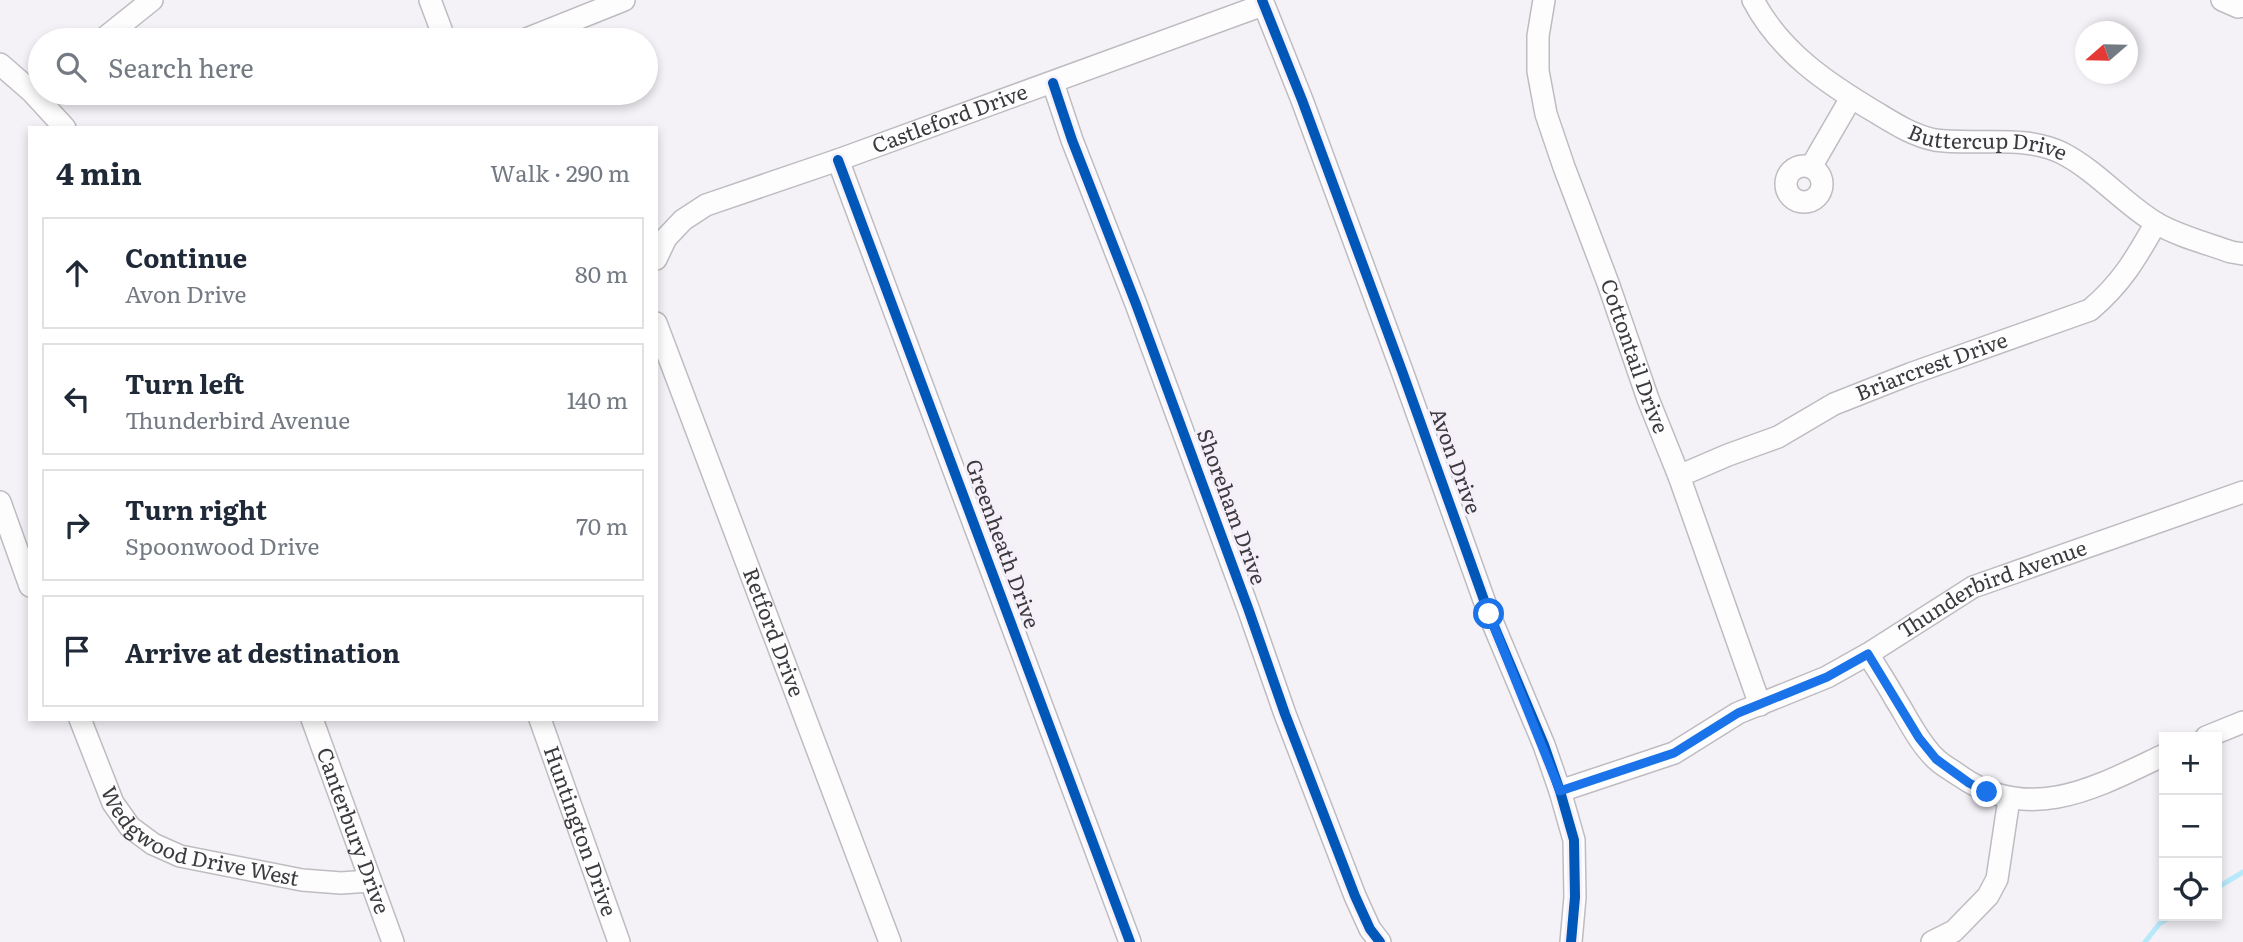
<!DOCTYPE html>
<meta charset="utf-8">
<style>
body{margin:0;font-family:Literata,serif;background:#f6f6f7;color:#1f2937}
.controls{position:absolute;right:21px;bottom:21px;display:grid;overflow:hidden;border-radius:0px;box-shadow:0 4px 10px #0003}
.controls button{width:63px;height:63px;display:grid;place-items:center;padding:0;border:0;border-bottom:2px solid #e0e1e3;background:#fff;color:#1f2937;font:35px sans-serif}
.compass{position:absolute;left:2075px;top:21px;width:63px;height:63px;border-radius:50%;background:#fff;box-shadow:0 4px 10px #0003;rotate:250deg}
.stop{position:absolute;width:21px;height:21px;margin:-16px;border:5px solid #1a73e8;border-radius:50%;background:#fff}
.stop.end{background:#1a73e8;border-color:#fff;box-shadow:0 2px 7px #0008}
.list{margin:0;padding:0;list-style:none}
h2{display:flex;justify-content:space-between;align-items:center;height:91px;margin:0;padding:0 28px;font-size:30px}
h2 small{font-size:23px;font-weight:400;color:#747a83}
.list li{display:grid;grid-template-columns:46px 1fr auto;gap:21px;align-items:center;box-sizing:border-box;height:112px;margin:0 14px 14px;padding:0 14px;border:2px solid #e0e1e3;border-radius:0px}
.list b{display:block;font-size:26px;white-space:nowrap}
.list p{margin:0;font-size:23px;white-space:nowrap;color:#747a83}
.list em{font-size:23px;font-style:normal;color:#747a83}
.icon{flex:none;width:38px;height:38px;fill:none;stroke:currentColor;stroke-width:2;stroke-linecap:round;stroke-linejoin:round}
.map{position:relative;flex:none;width:2243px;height:942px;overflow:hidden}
.search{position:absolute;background:#fff;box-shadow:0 4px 10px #0003;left:28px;top:28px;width:630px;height:77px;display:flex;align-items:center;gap:18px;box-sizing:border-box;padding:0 24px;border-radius:38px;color:#747a83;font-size:26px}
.panel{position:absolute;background:#fff;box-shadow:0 4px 10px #0003;left:28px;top:126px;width:630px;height:595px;border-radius:0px}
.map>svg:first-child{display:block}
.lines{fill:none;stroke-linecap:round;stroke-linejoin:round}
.stream{stroke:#b7e9fa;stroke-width:5}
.minor-casing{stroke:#bfbcc1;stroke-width:24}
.minor{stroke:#fdfdfe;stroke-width:21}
.cycleway-casing{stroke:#f4eff9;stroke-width:15}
.cycleway{stroke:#0057b8;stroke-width:10}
.route{stroke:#1a73e8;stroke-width:9}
.labels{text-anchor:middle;stroke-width:6;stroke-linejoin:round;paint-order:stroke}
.street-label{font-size:21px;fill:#3c3a3e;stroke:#f4eff9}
</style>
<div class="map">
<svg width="2243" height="942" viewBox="0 0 2243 942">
<rect width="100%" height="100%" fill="#f4f1f7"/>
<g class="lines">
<path class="stream" d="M 2217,888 L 2243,872
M 2145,942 L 2160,923 L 2172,916"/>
<g class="minor-casing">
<g id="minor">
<path d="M 430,0 L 445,40"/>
<path d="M 1262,0 L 1302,100 L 1402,371 L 1489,614 L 1544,745 L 1560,791 L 1574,840 L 1575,897 L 1571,942"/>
<path id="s1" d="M 1544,0 L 1538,36 L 1538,71 L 1546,114 L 1564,167 L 1608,283 L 1648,399 L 1679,476 L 1760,705"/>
<path id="s2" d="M 1753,0 C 1780,52 1828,84 1877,113 C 1895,124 1914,136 1935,140 C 1977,146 2023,134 2062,153 C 2097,171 2123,203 2156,223 C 2178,236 2206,243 2231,252 L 2243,254"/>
<path d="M 2222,0 L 2238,7 L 2243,6"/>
<path d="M 102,40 L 152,0"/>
<path d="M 524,40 L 624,0"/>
<path d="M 0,64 L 31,91 L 65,128"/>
<path d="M 1053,83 L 1072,140 L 1136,304 L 1248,608 L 1285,714 L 1355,896 L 1370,929 L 1380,942"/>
<path d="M 838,160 L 1130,942"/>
<circle cx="1804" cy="184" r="18"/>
<path d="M 1811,167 L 1851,98"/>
<path id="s3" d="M 656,259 L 666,238 L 683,220 L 706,205 L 838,160 L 1263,5"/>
<path id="s4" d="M 656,323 L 890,942"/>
<path id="s5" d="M 1679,476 L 1728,455 L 1778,437 L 1834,404 L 1910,374 L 2090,310 C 2122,283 2136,258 2156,223"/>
<path d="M 0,502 L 30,586"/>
<path d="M 1868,654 C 1877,669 1887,684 1896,700 C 1908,719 1918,741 1934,757 C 1941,765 1952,770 1960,776 C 2030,825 2097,787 2164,755"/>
<path id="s6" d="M 80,719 L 113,803 L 130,827 L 153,844 L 180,856 L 302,880 L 341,883 L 370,881"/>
<path id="s7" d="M 312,719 L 393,942"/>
<path id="s8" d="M 540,719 L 619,942"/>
<path d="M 2206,737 L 2243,722"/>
<path id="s9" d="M 1560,791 L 1674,753 L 1738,713 L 1827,677 L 1868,654 L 1973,587 L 2243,492"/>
<path d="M 1932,942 L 1954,931 L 1988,896 L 1997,879 L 2009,799"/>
</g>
</g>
<use href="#minor" class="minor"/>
<g class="cycleway-casing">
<path id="cycleway" d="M 1262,0 L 1302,100 L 1402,371 L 1489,614 L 1544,745 L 1560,791 L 1574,840 L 1575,897 L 1571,942
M 1053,83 L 1072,140 L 1136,304 L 1248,608 L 1285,714 L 1355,896 L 1370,929 L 1380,942
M 838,160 L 1130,942"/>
</g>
<use href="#cycleway" class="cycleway"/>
</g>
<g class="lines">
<path class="route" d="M 1489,614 L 1560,791 L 1674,753 L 1738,713 L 1827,677 L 1868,654 L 1919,738 L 1936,759 L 1969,783 L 1987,792"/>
</g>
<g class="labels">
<g class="street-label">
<text dy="7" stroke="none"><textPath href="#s3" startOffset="334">Castleford Drive</textPath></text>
<text dy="7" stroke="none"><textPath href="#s2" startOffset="287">Buttercup Drive</textPath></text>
<text dy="7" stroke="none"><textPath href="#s1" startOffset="373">Cottontail Drive</textPath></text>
<text dy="7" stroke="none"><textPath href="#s5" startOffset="276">Briarcrest Drive</textPath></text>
<text transform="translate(1455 461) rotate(70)" y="7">Avon Drive</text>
<text transform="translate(1231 507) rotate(70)" y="7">Shoreham Drive</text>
<text transform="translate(1002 544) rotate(70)" y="7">Greenheath Drive</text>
<text dy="7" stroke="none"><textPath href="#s9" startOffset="480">Thunderbird Avenue</textPath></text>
<text dy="7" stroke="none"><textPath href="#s4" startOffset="331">Retford Drive</textPath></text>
<text dy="7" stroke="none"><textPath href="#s6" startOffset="186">Wedgwood Drive West</textPath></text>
<text dy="7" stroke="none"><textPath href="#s7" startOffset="119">Canterbury Drive</textPath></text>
<text dy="7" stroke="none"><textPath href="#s8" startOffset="119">Huntington Drive</textPath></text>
</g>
</g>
</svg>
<div class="controls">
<button>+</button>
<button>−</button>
<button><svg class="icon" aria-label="locate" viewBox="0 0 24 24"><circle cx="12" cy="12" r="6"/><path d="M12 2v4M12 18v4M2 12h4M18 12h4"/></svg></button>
</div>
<svg class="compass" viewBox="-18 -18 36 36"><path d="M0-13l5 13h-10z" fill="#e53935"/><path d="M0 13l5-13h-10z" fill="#747a83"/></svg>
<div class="stop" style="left:1489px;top:614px"></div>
<div class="stop end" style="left:1987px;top:792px"></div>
<div class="search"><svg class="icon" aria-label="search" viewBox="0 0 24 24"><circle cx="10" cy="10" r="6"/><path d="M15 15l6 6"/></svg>Search here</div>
<section class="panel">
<h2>4 min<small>Walk · 290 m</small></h2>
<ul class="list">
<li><svg class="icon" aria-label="ahead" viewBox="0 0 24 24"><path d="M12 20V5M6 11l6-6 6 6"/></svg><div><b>Continue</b><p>Avon Drive</p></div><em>80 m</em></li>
<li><svg class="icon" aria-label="left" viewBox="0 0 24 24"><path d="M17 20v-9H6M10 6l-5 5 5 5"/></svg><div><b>Turn left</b><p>Thunderbird Avenue</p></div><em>140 m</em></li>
<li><svg class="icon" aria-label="right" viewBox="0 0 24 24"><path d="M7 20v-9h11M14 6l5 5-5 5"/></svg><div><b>Turn right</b><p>Spoonwood Drive</p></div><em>70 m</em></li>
<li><svg class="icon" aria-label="arrive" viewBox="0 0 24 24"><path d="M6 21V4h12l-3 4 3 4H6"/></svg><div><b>Arrive at destination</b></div></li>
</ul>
</section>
</div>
